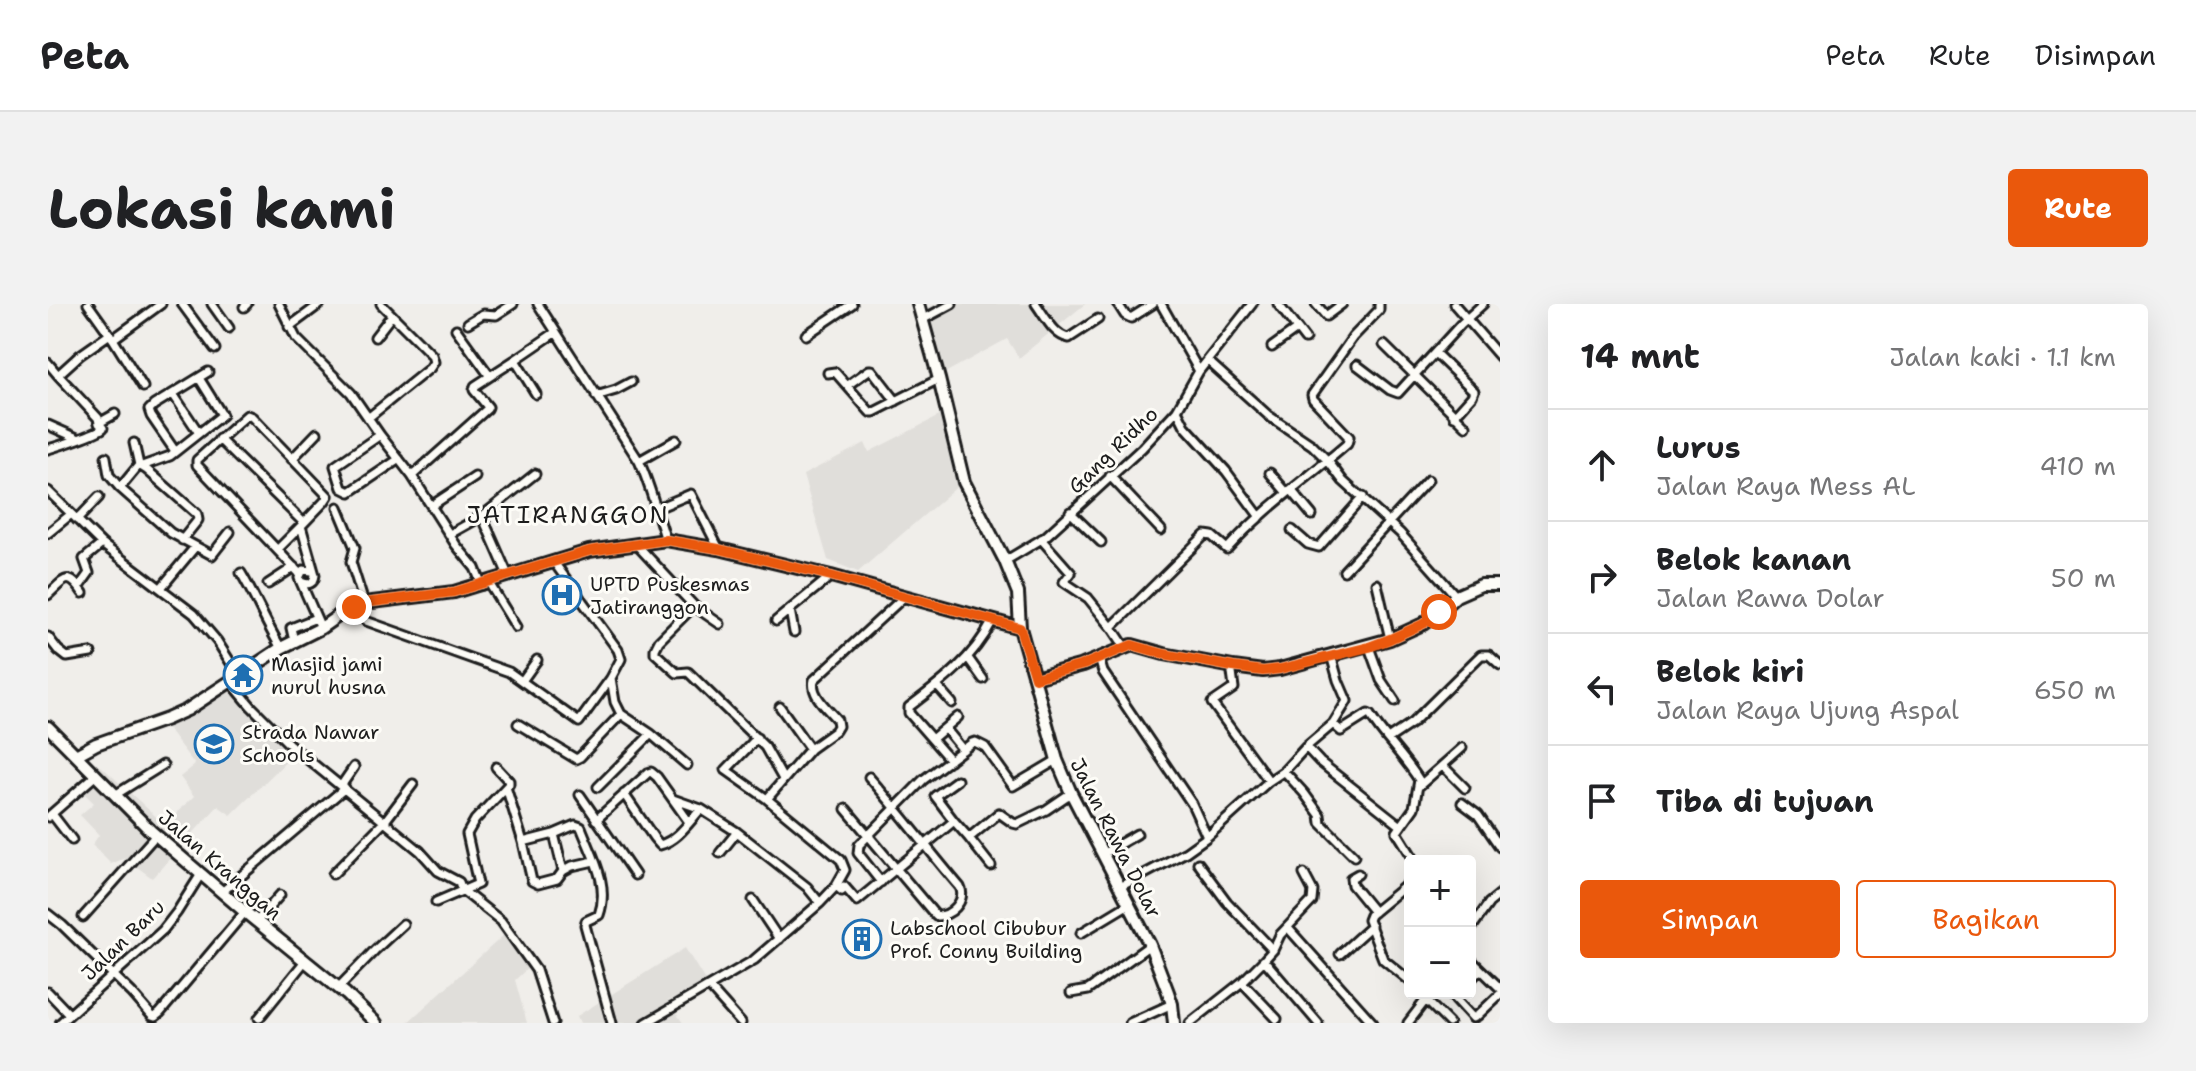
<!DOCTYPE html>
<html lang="id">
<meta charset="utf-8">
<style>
body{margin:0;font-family:"Shantell Sans",sans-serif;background:#f2f2f2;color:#202124}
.controls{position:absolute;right:24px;bottom:24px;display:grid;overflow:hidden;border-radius:8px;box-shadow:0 8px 32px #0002}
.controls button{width:72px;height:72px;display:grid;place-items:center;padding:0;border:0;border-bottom:2px solid #e0e0e0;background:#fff;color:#202124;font:40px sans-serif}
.stop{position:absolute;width:24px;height:24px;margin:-18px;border:6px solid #ea580c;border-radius:50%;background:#fff}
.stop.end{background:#ea580c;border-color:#fff;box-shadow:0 2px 8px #0008}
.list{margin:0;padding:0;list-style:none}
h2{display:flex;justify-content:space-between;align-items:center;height:104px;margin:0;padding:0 32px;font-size:34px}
h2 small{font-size:26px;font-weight:400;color:#757577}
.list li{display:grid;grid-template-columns:52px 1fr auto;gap:24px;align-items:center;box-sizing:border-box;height:112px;padding:0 32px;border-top:2px solid #e0e0e0}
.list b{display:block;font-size:30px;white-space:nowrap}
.list p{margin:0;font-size:26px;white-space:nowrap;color:#757577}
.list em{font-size:26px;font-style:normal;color:#757577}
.actions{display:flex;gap:16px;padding:24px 32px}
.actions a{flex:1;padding:18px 0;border:2px solid #ea580c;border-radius:8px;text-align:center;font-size:28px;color:#ea580c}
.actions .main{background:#ea580c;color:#fff}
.icon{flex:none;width:44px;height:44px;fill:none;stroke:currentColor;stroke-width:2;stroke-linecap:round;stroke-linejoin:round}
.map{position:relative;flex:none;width:1452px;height:719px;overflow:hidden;border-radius:8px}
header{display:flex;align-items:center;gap:48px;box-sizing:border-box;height:112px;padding:0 40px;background:#fff;border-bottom:2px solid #e0e0e0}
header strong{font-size:38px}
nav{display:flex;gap:44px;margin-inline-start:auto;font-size:28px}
.intro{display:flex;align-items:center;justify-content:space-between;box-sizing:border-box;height:192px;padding:0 48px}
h1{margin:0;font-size:56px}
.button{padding:20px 36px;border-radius:8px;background:#ea580c;color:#fff;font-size:28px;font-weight:700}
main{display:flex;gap:48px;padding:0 48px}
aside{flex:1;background:#fff;border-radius:8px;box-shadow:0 8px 32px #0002}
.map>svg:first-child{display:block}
.built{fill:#e0deda}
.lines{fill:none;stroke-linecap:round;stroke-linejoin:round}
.street-casing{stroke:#1c1c1c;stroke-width:13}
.secondary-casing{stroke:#1c1c1c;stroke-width:16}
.street{stroke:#fdfcf7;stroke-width:7}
.secondary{stroke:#fdfcf7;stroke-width:10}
.route{stroke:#ea580c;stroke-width:10}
.labels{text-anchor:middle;stroke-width:6;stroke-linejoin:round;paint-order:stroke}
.street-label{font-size:20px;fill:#1c1c1c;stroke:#fdfcf7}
.poi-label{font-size:20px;fill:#1c1c1c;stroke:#fdfcf7;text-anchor:start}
.quarter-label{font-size:24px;letter-spacing:2px;fill:#1c1c1c;stroke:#fdfcf7}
</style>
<header>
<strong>Peta</strong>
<nav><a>Peta</a><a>Rute</a><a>Disimpan</a></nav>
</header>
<div class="intro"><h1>Lokasi kami</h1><a class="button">Rute</a></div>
<main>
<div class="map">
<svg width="1452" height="719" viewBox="0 0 1452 719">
<rect width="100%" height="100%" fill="#f0eeea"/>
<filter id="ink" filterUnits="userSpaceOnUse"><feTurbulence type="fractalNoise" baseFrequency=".0125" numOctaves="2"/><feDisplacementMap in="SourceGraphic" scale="16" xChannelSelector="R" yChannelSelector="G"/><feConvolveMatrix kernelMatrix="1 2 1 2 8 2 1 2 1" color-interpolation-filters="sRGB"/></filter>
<g filter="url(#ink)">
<path class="built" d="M 889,0 L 1037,0 L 971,54 L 959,35 L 893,71 L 877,5 Z
M 895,110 L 911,181 L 810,268 L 780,256 L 755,171 L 817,139 L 821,148 Z
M 177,373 L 224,425 L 250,446 L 183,511 L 170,502 L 104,574 L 77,554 L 63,560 L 44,541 L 51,531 L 32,511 L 46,499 L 31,484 L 53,462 L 117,521 L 146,492 L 132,473 L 147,461 L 112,415 Z
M 458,629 L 483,661 L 467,676 L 479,719 L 359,719 Z
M 637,644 L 661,683 L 620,697 L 635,719 L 532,719 L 529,712 Z"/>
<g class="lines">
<g class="street-casing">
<path id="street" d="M 40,0 L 65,35 L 113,0
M 134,0 L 167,45
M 164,0 L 181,24
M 231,0 L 248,34 L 303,89 L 332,131 L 364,172 L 408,241 L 427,264 L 434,281
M 490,0 L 591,157 C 603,183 609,210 618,236
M 988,0 C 997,12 1006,32 1021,34 L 1050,15
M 1070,0 L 1077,11 L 1083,14 L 1105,0
M 1113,0 L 1151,67
M 1230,0 L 1257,35
M 1268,0 L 1278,12 L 1294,0
M 1406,0 L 1452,53
M 196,3 L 199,0
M 874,16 L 904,0
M 420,19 L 435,10 L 448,11 L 465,0
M 241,23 L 272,0
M 408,25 L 441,71
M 62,30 L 32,51 L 10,71 L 50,114 L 51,119 L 67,110
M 758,31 L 804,0
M 327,33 L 344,11
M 65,35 L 95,83
M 1336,41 L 1418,122
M 1224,43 L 1249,25
M 1387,49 L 1426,87 L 1424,92 L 1406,112
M 1160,57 L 1221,112 L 1264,141 L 1280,157 L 1295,177 L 1352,229 L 1408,292
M 0,59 L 10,71
M 1309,61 L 1342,86 L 1350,89 L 1413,20 L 1435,0
M 780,69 L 787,68 L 822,108 L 826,108 L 891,75
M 800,81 L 821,66 L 824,66 L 848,97
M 125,90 L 151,129
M 488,90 L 467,56 L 508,28
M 548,92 L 568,86 L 583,78
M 1129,106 L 1137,122 L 1178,167 L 1212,213
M 320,114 L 382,64 L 386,58 L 384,51 L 333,0
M 0,121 L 29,134
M 332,131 L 287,162 L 294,184 L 302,188 L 351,155
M 171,135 L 256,219
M 86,139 L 91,161 L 99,166 L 149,210 L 150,216 L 134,236
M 0,145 C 11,142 50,129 55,124 L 51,119
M 127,147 L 103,112 L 101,106 L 106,101 L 160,68
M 58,153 L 61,171 L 72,184 L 123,229 L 164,251 L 182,228
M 244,155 L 269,129
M 591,157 L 628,136
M 94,162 L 122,152 L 174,111 L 151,74
M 1222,169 L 1239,189
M 364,172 L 439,105 L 440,103 L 426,86 L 427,82 L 467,56
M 1062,172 L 1113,226
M 72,184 L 91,161
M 0,187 L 54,240 L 146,310 L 169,337 L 191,372
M 1244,187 L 1264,211
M 383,202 L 427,173
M 290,203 L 307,244 L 303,258 L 316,299
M 607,205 L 643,190 L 671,245
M 1022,208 L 1053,238
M 434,212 L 460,271
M 29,216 L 51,193
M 1244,226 L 1260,240 L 1271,243 L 1315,193
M 0,229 L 22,211
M 402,230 L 434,212 L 487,170
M 993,235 L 1023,269 L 1016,278 L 1040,294 L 1065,325
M 588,240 L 646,302 L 611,337 L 607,345 L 607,349 L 629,369 L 640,368 L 717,443 L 735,475
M 230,245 L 253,222
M 957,257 L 997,233 L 1094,144 L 1129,106 L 1151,67 L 1204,0
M 264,267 L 255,266 L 251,274 L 273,324
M 1296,267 L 1380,176
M 193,269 C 208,294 218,320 233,344
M 252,270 L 149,161 L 149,156 L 199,111 L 204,113 L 280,192 L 276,198 L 253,222 L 267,271 C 266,279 261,282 253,278
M 441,279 L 468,323
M 220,280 L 246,263
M 1329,280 L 1342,335
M 31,283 L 41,269 L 36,255 L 54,240
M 113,284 L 147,243
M 0,291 C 17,275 20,267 35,289
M 646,302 L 672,320
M 306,303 L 318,317 L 461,368 L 531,418 L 563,374 L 573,355 L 570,346 L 505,257
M 742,306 L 746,328
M 728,317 L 783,272
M 0,333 L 10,346 L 19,353 L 43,349
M 246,337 L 243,324 L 268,314
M 1077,343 L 1065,325 L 1065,322 L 1157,231 L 1164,232 L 1179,245 C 1215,205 1259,175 1299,140 L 1301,133 L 1265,95 L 1264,91 L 1305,33 L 1331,6 L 1331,0
M 1321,343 L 1333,376 L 1347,397
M 920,354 L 935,375
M 1051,354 L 1055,368 L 1144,500 L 1159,533
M 1185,363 L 1184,369 L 1186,384 L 1164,399 L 1221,477
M 563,374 L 567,398 L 573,410 L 603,430 L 639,461
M 474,377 L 489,356
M 183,378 L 203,402 L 241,440 L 372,547 L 390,567 L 411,578 L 414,586 L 453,617 L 488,666 L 505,719
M 889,382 L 904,399
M 732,403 L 762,445
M 470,420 L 528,455 L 532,453 L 573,410
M 1285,420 L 1293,427 L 1320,410 L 1322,411 C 1336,434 1356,452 1371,476 L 1366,504 L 1349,528 L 1367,557
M 897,424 L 910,413
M 709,434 L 678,466 L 719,495
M 884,435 L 897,424 L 915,446
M 1340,435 L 1364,419 L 1433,351 L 1441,351 L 1452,361
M 1258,443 L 1272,458 L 1353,522
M 902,456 L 861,409 L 861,403 C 894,378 925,355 944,318
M 1395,462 L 1417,484
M 1236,467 L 1256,489 L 1272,511 L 1273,519 L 1306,552
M 293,482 L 306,463
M 458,483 L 475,538 L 484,577 L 490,580 L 509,575 L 515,567 L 524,562 L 546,557
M 550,483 L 603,430
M 1370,483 L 1414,444
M 576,490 L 606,534 L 612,541 C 630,536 641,518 653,505
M 67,491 L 115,461
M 532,491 L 587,571
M 625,495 L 653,505 L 689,528 L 759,583 L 772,599
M 1414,499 L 1430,511 L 1452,543
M 798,505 L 888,612 C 902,613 919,597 912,583 C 881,547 853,509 821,473
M 4,510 L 24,536
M 0,513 L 48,471
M 548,516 L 600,469 L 603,468 L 609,473 L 641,518
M 906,517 L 887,492 L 909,476
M 506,530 L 527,521 L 533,523 C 544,552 562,580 551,611 L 538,617 L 537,621 L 564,719
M 921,534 L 943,562
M 475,538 L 506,530 L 515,567
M 672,549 L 689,528
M 1056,549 L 1089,530
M 1150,559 L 1179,598 L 1225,646
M 285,570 L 337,517 L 365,480
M 1310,570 L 1303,574 L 1304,581 L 1326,608
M 833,578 L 810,549 L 811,541 L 875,476 L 924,439 L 927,438 L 937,443 L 965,482 L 1009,456
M 1362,578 L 1322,611 L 1320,616 L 1335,655 L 1362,677
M 788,582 L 794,587 L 796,582 L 809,597 L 906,517 L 921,534 L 951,509 L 965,519 L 969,520 L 998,506 L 1023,489
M 1072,583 L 1138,548 L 1159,533 L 1221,477 L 1236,467 L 1258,443 L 1285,420 L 1299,397 L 1290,376 L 1283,351
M 174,588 L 297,484
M 705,596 L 731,635
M 388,598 L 430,580 L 419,530 L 427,516 L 461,480 L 461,477 L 448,463
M 0,610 L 14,621 L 84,689 L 104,712 L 107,713 L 112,709 L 197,608
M 35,613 L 108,531
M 209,617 L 232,591
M 1240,624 L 1325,719
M 1422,626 L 1441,599 L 1452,590
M 1033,629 L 1081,600
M 1292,650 L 1323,622
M 1422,655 L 1452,684
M 1216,656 L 1270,719
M 1422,676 L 1430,668
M 1194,678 L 1229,715
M 661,683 L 693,719
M 290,684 L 327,646 L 355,620
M 0,688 L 21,710
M 1023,689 L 1040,686 L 1102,641
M 1402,689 L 1425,714 L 1429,712 L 1452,690
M 1378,696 L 1401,719
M 211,714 L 257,657
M 12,719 L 115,626 L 129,608 L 153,570
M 598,719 L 706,656 L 772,599 L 788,582 L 797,566 L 793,556 L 719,495 L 762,445 L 787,427 L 790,422 L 789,416 C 780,405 762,391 766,376 L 857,292
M 1082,719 L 1124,700
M 1142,719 L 1194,678 L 1216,656 L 1225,646 L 1232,631 L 1264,597 L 1265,587 L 1256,570
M 1360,719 L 1383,689"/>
</g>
<g class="secondary-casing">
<path id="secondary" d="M 870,0 L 891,75 L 916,178 L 957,257 L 970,289 L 972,324 L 1009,456 L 1023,489 L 1102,641 L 1120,688 L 1124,700 L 1126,719
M 987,374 L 1035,361 L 1084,341 L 1116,350 L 1185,363 L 1215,367 L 1232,365 L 1342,335 L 1375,320 L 1391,308 L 1408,292 L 1433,281 L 1452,281
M 0,423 L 103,527 L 197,608 L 298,690 L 328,719
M 28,451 L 48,440 L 119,415 L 139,406 L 233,344 L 273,324 L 297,307 L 316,299 L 406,288 L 541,247 L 618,236 L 671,245 L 783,272 L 972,324"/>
</g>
<use href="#street" class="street"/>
<use href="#secondary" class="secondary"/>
</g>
</g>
<g class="lines" filter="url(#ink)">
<path class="route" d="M 306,303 L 316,299 L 406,288 L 541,247 L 618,236 L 671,245 L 783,272 L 972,324 L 987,374 L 1035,361 L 1084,341 L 1116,350 L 1185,363 L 1215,367 L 1232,365 L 1321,343 L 1342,335 L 1375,320 L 1391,308"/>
</g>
<defs>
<g id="hospital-ring" transform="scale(2)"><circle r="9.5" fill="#fdfcf7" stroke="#1f6fb2" stroke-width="1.5"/><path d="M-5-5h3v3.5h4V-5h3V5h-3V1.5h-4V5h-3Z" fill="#1f6fb2"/></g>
<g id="temple-ring" transform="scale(2)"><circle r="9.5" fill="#fdfcf7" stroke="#1f6fb2" stroke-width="1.5"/><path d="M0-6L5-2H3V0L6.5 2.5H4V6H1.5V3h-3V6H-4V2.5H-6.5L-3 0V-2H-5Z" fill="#1f6fb2"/></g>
<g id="school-ring" transform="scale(2)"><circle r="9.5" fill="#fdfcf7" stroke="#1f6fb2" stroke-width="1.5"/><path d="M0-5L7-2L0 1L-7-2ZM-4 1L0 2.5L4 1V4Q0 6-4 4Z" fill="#1f6fb2"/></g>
<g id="building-ring" transform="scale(2)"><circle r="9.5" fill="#fdfcf7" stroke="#1f6fb2" stroke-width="1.5"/><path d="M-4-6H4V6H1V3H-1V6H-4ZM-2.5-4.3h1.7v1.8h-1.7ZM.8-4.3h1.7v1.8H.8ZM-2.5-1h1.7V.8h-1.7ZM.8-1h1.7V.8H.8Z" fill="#1f6fb2"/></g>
</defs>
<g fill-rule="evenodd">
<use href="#hospital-ring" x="514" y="291"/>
<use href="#temple-ring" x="195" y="371"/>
<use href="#school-ring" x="166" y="440"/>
<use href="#building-ring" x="814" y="635"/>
</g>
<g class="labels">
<g class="street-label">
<text transform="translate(1065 146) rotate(-44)" y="7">Gang Ridho</text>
<text transform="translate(1068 534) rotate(63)" y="7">Jalan Rawa Dolar</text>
<text transform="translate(172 561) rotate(41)" y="7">Jalan Kranggan</text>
<text transform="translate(75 636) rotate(-44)" y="7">Jalan Baru</text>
</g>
<g class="poi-label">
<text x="542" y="287">UPTD Puskesmas<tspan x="542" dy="23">Jatiranggon</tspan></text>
<text x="223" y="367">Masjid jami<tspan x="223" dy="23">nurul husna</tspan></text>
<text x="194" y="435">Strada Nawar<tspan x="194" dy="23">Schools</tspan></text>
<text x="842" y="631">Labschool Cibubur<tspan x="842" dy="23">Prof. Conny Building</tspan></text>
</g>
<g class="quarter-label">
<text x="520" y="219">JATIRANGGON</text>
</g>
</g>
</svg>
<div class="controls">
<button>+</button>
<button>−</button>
</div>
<div class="stop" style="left:1391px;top:308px"></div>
<div class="stop end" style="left:306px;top:303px"></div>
</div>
<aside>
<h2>14 mnt<small>Jalan kaki · 1.1 km</small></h2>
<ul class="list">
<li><svg class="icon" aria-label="ahead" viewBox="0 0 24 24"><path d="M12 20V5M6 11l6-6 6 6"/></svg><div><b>Lurus</b><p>Jalan Raya Mess AL</p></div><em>410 m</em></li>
<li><svg class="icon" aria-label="right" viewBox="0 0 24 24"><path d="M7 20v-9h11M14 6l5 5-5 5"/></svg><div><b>Belok kanan</b><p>Jalan Rawa Dolar</p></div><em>50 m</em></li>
<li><svg class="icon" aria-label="left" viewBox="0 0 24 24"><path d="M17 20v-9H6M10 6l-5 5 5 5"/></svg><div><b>Belok kiri</b><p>Jalan Raya Ujung Aspal</p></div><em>650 m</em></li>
<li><svg class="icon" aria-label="arrive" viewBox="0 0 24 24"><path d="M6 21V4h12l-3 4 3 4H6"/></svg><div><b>Tiba di tujuan</b></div></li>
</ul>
<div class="actions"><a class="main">Simpan</a><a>Bagikan</a></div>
</aside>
</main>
